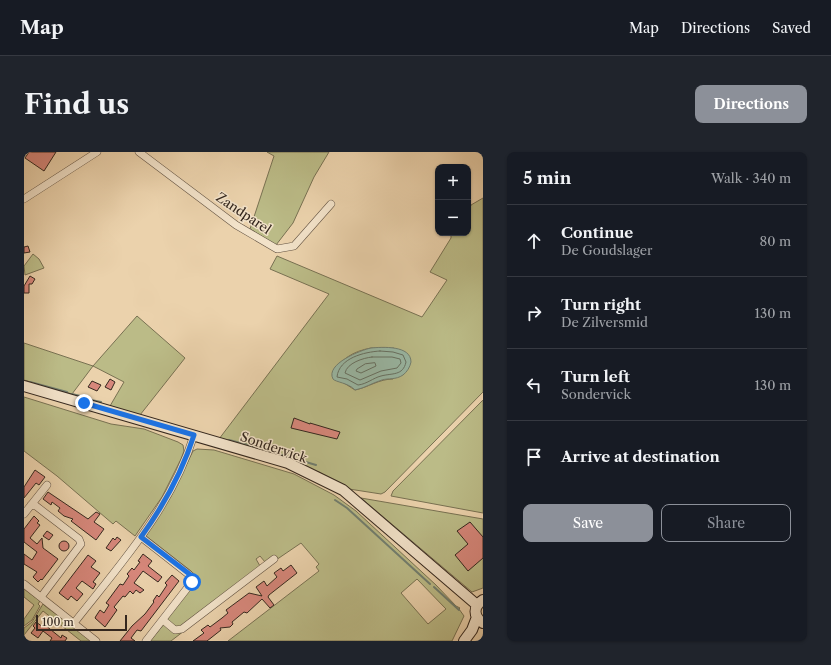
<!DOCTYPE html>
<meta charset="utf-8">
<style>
body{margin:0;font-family:"Libre Caslon Text",serif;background:#20242c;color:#f1f3f6}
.controls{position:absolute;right:12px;top:12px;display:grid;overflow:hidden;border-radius:8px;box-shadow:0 1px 3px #0004}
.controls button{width:36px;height:36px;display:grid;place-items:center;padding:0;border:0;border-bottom:1px solid #363941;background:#171b24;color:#f1f3f6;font:20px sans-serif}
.scale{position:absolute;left:12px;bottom:10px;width:91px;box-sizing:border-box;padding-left:4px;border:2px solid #34271e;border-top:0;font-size:11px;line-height:14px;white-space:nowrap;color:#34271e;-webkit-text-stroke:3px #f2e2c9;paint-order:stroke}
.stop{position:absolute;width:12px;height:12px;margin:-9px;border:3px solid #1a73e8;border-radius:50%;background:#fff}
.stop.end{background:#1a73e8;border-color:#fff;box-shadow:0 1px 4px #0008}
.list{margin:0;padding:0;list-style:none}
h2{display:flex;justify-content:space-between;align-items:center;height:52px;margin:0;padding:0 16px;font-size:17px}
h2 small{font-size:13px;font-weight:400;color:#9ea1a6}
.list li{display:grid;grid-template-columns:26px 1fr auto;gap:12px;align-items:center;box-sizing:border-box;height:72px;padding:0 16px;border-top:1px solid #363941}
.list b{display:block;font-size:15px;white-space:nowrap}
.list p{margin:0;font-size:13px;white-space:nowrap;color:#9ea1a6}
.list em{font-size:13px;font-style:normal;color:#9ea1a6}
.actions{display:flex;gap:8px;padding:12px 16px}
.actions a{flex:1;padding:9px 0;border:1px solid #8c9099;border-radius:8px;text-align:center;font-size:14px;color:#8c9099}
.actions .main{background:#8c9099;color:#fff}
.icon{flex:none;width:22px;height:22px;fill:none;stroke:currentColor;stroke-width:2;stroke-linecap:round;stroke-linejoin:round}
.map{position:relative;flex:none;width:459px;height:489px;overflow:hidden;border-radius:8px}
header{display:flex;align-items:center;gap:24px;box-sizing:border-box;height:56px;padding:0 20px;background:#171b24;border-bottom:1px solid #363941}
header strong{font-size:19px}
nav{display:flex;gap:22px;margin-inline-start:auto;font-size:14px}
.intro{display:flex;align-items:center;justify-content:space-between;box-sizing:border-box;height:96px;padding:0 24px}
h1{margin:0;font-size:28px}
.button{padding:10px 18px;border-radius:8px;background:#8c9099;color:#fff;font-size:14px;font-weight:700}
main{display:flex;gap:24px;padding:0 24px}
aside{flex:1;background:#171b24;border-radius:8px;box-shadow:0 1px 3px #0004}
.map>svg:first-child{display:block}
.green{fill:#bbbb87;stroke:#787152;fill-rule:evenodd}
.water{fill:#99b8a5;stroke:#717e6f}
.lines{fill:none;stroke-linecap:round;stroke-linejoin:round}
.shore{stroke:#667062;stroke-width:1}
.stream{stroke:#717e6f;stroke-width:2}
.building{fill:#d7877b;stroke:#34271e}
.street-casing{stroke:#625242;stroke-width:8}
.secondary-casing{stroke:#34271e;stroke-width:12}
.street{stroke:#f2e2c9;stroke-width:7}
.secondary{stroke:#f2e2c9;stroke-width:10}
.route{stroke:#1a73e8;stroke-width:5}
.labels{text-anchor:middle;stroke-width:3;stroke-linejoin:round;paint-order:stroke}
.street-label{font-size:13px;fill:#34271e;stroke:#f2e2c9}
</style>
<header>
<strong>Map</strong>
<nav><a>Map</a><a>Directions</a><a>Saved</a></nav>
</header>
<div class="intro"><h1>Find us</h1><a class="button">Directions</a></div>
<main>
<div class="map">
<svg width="459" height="489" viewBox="0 0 459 489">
<rect width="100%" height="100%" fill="#ebd2ac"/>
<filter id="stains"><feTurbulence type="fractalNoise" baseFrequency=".005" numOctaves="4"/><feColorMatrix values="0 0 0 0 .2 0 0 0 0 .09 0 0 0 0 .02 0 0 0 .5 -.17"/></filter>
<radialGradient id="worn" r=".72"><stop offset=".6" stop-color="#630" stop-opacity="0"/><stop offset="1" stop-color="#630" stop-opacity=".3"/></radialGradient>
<path class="green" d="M 243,0 L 305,0 L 290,25 L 269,71 L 252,93 L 226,77 L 250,4 Z
M 459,46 L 459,240 L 361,340 L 357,342 L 325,337 L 295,320 L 195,287 L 305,142 L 246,117 L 253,104 L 398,165 L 423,128 L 406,120 L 427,86 L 427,81 L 444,81 L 444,62 L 447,53 ZM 347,196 L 370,196 L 369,227 C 355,227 345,235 331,238 L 309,224 C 315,207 330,199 347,196 Z
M 9,102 L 15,107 L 20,116 L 1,123 L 0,114 Z
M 113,164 L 161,206 L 116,263 L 86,254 L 100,230 L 69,214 L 48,242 L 0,228 L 0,191 L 69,214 Z
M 0,245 L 87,272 L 120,277 L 154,290 L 159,293 L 160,299 L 157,307 L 138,345 L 111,384 L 92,369 L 89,372 L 33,324 L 0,299 Z
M 459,248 L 459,361 L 367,344 L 369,339 Z
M 173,297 L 190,298 L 270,322 L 310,343 L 332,359 L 412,433 L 432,454 L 436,456 L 435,457 L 440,464 L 428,489 L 204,489 L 295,419 L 292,415 L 295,412 L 277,391 L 252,408 L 241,410 L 236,404 L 232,407 L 236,414 L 154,476 L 142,468 L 171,425 L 167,419 L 122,384 L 147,344 L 169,299 ZM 393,427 L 422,457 L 404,472 L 377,441 Z
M 337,346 L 459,367 L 459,436 L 448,440 Z
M 0,437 L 16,449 L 14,452 L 16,454 L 8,468 L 0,474 L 0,467 L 10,453 L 0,445 Z
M 19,452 L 21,454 L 68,489 L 57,489 L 19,459 L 0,483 L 0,476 L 8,470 Z
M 140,472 L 155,481 L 169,472 L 147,489 L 126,489 Z"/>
<path class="water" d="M 347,196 C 358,195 387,193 387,210 C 386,215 383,220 379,223 C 372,228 364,226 358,228 C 348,231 341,236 331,238 C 325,231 311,230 309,227 C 301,212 337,198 347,196 Z"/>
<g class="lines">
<path class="shore" d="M 356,199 L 369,200 L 379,203 L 382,210 C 379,224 368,221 357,224 C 349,226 343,232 334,233 L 323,227 L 313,225 C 315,206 340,200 356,199 Z
M 348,205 L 368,205 L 376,207 L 377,211 L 373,216 L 357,219 L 336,228 L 321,221 C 323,211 339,206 348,205 Z
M 351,211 L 352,214 L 337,221 L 332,219 L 333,217 L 341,212 Z"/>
<path class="stream" d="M 6,230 L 43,240
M 48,242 L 64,246
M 67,248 L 77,250
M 205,288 L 243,298
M 248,300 L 292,313
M 311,348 L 323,356 L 406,432
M 410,435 L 435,458"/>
</g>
<path class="building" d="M 5,0 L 32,0 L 20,19 L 1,6 Z
M 4,94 L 6,100 L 0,101 L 0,95 Z
M 6,124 L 11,127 L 8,132 L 5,132 L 5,141 L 0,141 L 0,134 Z
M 86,227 L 91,230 L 87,238 L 81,235 Z
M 68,229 L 77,233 L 73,239 L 64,235 Z
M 270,266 L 286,272 L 286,271 L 316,280 L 313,287 L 267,276 Z
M 11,318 L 21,325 L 15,333 L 12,331 L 0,346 L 0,335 Z
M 24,340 L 64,367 L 72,360 L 76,362 L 70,370 L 80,377 L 72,388 L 47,369 L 49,367 L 40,364 L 34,359 L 36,356 L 28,350 L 27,353 L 19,347 Z
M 10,364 L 15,369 L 13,371 L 16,373 L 6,386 L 13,392 L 18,386 L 19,396 L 34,407 L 18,428 L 17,427 L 14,430 L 9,425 L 13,420 L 0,412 L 0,402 L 8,408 L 13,400 L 0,390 L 0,377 Z
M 446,370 L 459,385 L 459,406 L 444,419 L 431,403 L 444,392 L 433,379 Z
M 23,379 L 29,383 L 25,388 L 19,384 Z
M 93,385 L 97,388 L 87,399 L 82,396 L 89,386 L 91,388 Z
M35 394a5 5 0 1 1 10 0a5 5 0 1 1-10 0Z
M 119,402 L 128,409 L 124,414 L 138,425 L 134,430 L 119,419 L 110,431 L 120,438 L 116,441 L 112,438 L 109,442 L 106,439 L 101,445 L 99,444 L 90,455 L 93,458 L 81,475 L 71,466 L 72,464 L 76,458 L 80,461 L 85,453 L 82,451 L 96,432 L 99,433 L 105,424 L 103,422 L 108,416 L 110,418 L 116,410 L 114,409 Z
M 64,403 L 72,409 L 67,415 L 76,421 L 69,430 L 72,432 L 69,437 L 58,429 L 52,436 L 59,442 L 53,449 L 47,444 L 44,448 L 35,441 Z
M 267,413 L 273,421 L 245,443 L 244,445 L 250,453 L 246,456 L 238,447 L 223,461 L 220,460 L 208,470 L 209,472 L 206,475 L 196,476 L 197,478 L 183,489 L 169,489 L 180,481 L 177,478 L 184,473 L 186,475 L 198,466 L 204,461 L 202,458 L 225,441 L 238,444 L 232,435 L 240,429 L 243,434 L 253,425 L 250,421 L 257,416 L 259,419 Z
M 148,423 L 155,429 L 117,479 L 113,478 L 107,486 L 111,489 L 96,489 L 108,474 L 121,462 L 130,450 L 129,449 L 133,443 L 135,445 L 143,433 L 141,431 Z
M 12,470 L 19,475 L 21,473 L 37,486 L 38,483 L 43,486 L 41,489 L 26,489 L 28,486 L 19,479 L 14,486 L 7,481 L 11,476 L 9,474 Z"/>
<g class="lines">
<g class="street-casing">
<path id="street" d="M 115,0 L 212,73 L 253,97 L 270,94 L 307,52
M 0,47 L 73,0
M 7,353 L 12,354 L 55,387 L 57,392 L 17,445
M 0,362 L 23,333
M 117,385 L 168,425 L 168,430 L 122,489
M 0,432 L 72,489
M 139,468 L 151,478 L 158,477 L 250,407
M 50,471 C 97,411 147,357 170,283"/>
</g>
<g class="secondary-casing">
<path id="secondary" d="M 0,234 L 264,311 L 319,338 L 453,453
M 459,448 C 449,454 449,465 459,471
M 440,489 L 448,478 L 453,465"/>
</g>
<use href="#street" class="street"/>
<use href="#secondary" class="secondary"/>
</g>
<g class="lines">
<path class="route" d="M 60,251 L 170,283 C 158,321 140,353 117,385 L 168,424 L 168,430"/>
</g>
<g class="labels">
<g class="street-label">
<text transform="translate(220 61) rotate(34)" y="5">Zandparel</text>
<text transform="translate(250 295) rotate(19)" y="5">Sondervick</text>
</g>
</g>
<rect width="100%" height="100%" filter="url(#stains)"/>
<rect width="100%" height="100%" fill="url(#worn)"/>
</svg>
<div class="controls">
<button>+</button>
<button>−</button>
</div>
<div class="scale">100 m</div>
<div class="stop" style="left:168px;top:430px"></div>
<div class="stop end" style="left:60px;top:251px"></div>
</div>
<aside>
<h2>5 min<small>Walk · 340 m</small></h2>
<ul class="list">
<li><svg class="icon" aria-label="ahead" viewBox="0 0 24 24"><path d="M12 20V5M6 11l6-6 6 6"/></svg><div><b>Continue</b><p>De Goudslager</p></div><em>80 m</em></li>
<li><svg class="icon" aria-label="right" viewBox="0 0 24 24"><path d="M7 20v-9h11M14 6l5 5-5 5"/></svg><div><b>Turn right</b><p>De Zilversmid</p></div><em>130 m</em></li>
<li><svg class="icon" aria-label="left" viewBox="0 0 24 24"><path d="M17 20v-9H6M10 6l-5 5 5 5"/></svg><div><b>Turn left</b><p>Sondervick</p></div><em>130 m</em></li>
<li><svg class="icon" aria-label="arrive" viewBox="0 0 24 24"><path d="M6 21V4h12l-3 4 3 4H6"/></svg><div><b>Arrive at destination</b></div></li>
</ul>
<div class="actions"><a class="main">Save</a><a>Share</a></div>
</aside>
</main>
